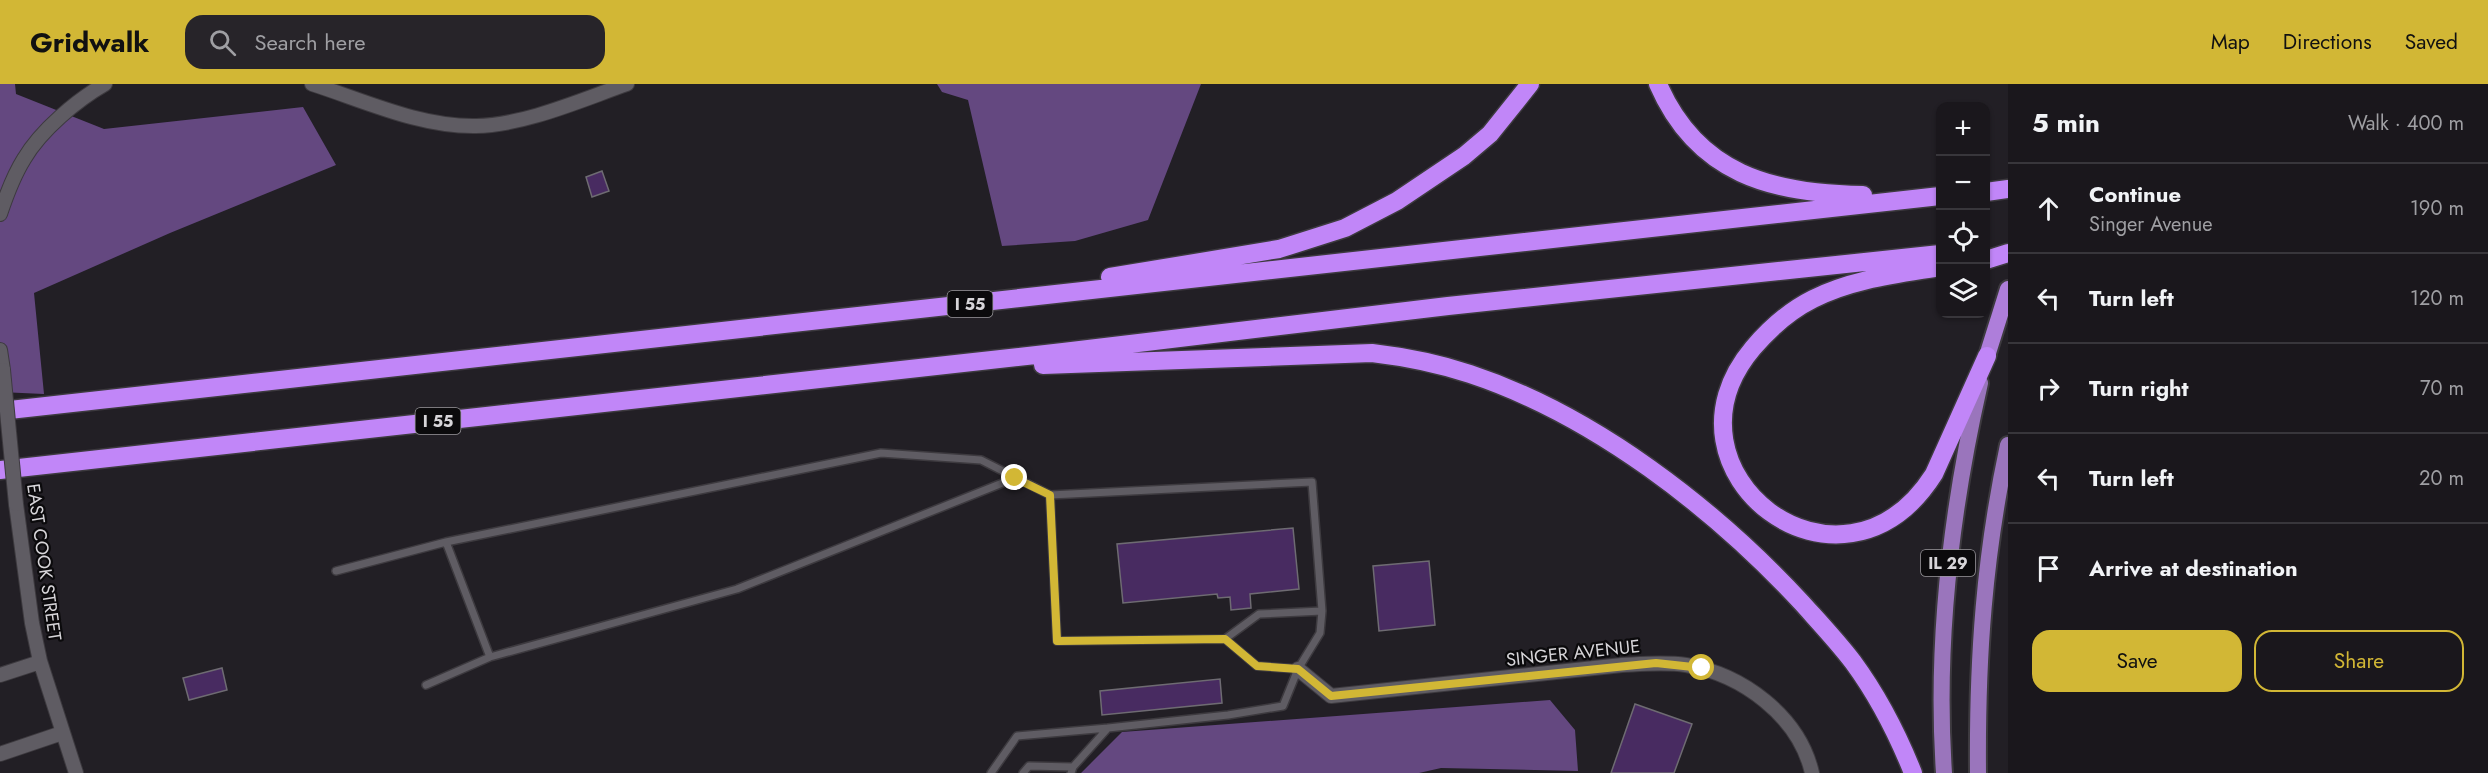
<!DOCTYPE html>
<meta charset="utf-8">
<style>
body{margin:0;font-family:Jost,sans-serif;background:#272429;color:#f1f3f6}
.controls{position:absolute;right:18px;top:18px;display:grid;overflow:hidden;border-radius:12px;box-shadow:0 2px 4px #0004}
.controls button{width:54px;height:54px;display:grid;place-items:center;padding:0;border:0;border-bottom:2px solid #38363b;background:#1a171c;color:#f1f3f6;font:30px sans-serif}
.stop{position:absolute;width:18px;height:18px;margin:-14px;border:4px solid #d2b735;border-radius:50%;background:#fff}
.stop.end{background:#d2b735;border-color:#fff;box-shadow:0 2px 6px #0008}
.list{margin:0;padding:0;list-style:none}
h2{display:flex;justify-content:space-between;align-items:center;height:78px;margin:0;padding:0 24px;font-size:26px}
h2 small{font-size:20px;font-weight:400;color:#9f9fa3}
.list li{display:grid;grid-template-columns:39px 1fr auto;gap:18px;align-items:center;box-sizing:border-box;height:90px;padding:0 24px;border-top:2px solid #38363b}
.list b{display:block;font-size:22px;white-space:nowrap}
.list p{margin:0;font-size:20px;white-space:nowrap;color:#9f9fa3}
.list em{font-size:20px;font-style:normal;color:#9f9fa3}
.actions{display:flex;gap:12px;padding:18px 24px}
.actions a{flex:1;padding:14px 0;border:2px solid #d2b735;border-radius:18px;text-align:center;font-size:21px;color:#d2b735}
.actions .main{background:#d2b735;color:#111}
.icon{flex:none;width:33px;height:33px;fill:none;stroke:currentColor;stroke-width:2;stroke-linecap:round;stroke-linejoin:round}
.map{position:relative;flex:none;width:2008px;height:689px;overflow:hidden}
header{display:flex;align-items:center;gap:36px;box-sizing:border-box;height:84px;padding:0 30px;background:#d2b735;color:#111}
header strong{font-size:28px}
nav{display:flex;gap:33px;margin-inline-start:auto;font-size:21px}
.search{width:420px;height:54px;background:#272429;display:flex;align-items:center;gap:15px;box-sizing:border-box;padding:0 21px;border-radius:18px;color:#9f9fa3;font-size:22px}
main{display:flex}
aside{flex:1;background:#1a171c}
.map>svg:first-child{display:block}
.forest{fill:#644880}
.building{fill:#482b61;stroke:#6e6b72;stroke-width:1.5}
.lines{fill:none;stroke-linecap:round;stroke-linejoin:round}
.service-casing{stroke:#3d3a3f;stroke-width:10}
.minor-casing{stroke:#3d3a3f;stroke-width:16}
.primary-casing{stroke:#3d3a3f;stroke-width:20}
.trunk-casing{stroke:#3d3a3f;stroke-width:20}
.motorway-casing{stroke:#3d3a3f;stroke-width:21}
.service{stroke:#5f5c63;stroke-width:7}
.minor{stroke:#5f5c63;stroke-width:14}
.primary{stroke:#9a75bc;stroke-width:16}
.trunk{stroke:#ae7eda;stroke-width:16}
.motorway{stroke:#c186f8;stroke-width:18}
.minor-bridge-casing{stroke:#3d3a3f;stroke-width:16;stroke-linecap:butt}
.minor-bridge{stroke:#5f5c63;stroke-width:14}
.route{stroke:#d2b735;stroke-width:8}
.labels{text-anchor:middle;stroke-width:4.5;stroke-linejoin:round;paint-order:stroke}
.shield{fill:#0b0a0c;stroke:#9a989c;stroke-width:1.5}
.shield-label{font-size:16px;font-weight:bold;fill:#d7d5d9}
.street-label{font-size:18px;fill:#d7d5d9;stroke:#0b0a0c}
</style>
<header>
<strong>Gridwalk</strong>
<div class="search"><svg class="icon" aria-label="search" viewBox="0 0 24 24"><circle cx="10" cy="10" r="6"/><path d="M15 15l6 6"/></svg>Search here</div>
<nav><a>Map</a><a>Directions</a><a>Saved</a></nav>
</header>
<main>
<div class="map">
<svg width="2008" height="689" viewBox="0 0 2008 689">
<rect width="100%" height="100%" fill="#221f25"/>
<path class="forest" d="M 0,0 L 15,0 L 16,10 L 104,45 L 303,23 L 336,81 L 170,149 L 34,209 L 44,310 L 0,308 Z
M 937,0 L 1201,0 L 1148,136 L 1075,157 L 1002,162 L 968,16 L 942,8 Z
M 1550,616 L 1575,646 L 1578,687 L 1441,684 L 1419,689 L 1081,689 L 1122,648 Z"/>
<path class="building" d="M 602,87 L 609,107 L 592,113 L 586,93 Z
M 1293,444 L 1299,505 L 1250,510 L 1251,524 L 1231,526 L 1230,513 L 1218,514 L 1217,510 L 1123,519 L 1117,460 Z
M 1429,477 L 1435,541 L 1379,547 L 1373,482 Z
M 222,584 L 227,606 L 189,616 L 183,594 Z
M 1220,595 L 1222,619 L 1102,631 L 1100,607 Z
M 1635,620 L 1692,640 L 1674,689 L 1611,689 Z"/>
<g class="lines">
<g class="service-casing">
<path id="service" d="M 446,458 L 490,573 L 737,505 L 1015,394
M 336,487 L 446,458 L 881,369 L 981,376 L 1050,411
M 1225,555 L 1259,530 L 1322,527
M 426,601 L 490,573
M 991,689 L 1017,652 L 1108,644
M 1023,689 L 1029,682 L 1073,683
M 1071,689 L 1073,683 L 1108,644 L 1228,631 L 1283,622 L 1298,585 L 1320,549 L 1322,527 L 1312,398 L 1050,411 L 1057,557 L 1225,555 L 1257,582 L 1298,585"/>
</g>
<g class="minor-casing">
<path id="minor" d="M 312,0 C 365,17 420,43 476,42 C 525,41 581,16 627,0
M 0,130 C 6,112 14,91 24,75 C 41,46 77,16 105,0
M 0,266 L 3,286
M 16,420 L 32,539 L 40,577 L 76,689
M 1298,585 L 1331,612 L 1622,581 C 1643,580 1665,578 1686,581 C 1742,590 1799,632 1812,689
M 0,591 L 40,578
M 0,670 L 62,649"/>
</g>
<g class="primary-casing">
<path id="primary" d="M 1944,689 C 1935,557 1951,427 1980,299
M 1978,689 C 1977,574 1984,473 2008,361"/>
</g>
<g class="trunk-casing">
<path id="trunk" d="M 1987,272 L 2008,205"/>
</g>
<g class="motorway-casing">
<path id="motorway" d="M 1658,0 C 1697,90 1772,110 1863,111
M 1986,108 L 2008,105
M 1986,176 L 2008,169
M 1940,183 C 1898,190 1852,195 1813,215 C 1789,227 1770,244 1753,264 C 1649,387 1841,536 1934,390 L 1987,272
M 1110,193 L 1279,165 L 1345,144 L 1397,117 L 1464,72 L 1490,50 L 1530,0
M 1043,281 L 1372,269 C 1406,273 1437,279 1470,290 C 1594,331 1714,424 1802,519 C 1819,538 1837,557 1853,578 C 1878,612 1897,649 1913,689
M 0,327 L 1940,112
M 0,386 L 1063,268 L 1448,222 L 1940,170"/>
</g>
<use href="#service" class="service"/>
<use href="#minor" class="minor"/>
<use href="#primary" class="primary"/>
<use href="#trunk" class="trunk"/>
<use href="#motorway" class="motorway"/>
<g class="minor-bridge-casing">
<path id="minor-bridge" d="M 3,286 L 16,420"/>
</g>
<use href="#minor-bridge" class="minor-bridge"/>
</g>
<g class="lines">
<path class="route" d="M 1015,394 L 1050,411 L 1057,557 L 1225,555 L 1257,582 L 1298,585 L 1331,612 L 1656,579 L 1702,584"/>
</g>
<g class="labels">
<g class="shield">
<rect x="947.5" y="207" width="45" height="26" rx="4.5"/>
<rect x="415.5" y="324" width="45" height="26" rx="4.5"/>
<rect x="1921" y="466" width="54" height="26" rx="4.5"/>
</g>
<g class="shield-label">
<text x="970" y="226">I 55</text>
<text x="438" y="343">I 55</text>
<text x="1948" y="485">IL 29</text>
</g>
<g class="street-label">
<text transform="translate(44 478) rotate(82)" y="6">EAST COOK STREET</text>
<text transform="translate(1573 569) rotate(-6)" y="6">SINGER AVENUE</text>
</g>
</g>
</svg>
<div class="controls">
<button>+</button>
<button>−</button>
<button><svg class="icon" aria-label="locate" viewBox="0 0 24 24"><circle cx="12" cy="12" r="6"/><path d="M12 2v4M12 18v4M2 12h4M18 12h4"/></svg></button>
<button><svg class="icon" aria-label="layers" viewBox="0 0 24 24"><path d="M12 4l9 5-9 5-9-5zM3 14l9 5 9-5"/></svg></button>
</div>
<div class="stop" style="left:1702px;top:584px"></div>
<div class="stop end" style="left:1015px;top:394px"></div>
</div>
<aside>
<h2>5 min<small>Walk · 400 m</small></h2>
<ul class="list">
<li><svg class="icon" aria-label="ahead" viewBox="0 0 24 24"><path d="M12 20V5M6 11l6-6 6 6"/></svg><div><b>Continue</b><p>Singer Avenue</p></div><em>190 m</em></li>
<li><svg class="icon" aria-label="left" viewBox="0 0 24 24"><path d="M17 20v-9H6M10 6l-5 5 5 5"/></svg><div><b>Turn left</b></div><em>120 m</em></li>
<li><svg class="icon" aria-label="right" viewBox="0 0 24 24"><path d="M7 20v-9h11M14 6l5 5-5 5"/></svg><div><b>Turn right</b></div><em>70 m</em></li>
<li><svg class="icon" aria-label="left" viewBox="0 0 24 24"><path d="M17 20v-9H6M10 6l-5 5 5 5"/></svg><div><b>Turn left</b></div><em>20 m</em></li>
<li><svg class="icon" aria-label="arrive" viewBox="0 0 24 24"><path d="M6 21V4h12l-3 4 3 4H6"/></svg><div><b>Arrive at destination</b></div></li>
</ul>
<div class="actions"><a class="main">Save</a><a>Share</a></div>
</aside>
</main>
